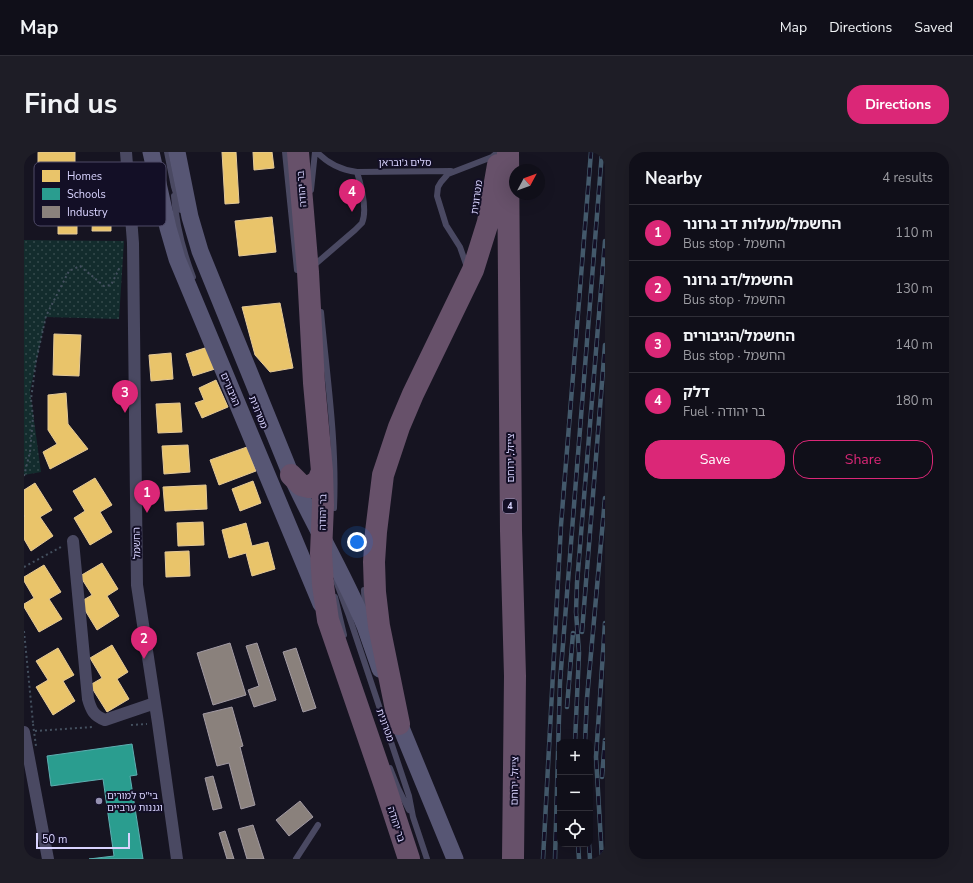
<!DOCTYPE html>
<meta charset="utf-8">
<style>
body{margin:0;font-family:"Nunito Sans","Noto Sans Hebrew",sans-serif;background:#1e1d26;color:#f1f3f6}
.controls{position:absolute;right:12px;bottom:12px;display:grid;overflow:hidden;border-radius:8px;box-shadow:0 4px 16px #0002}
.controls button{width:36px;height:36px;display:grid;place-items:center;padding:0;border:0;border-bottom:1px solid #302f38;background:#100f19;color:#f1f3f6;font:20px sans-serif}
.compass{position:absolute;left:485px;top:12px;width:36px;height:36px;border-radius:50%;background:#100f19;box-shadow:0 4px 16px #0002;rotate:49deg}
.scale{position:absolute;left:12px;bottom:10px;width:94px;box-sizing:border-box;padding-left:4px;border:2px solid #d9d4ff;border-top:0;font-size:11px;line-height:14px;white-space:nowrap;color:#d9d4ff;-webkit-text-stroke:3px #130f26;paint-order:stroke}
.you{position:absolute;left:333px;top:390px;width:14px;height:14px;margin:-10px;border:3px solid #fff;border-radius:50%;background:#1a73e8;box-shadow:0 0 0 6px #1a73e833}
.badge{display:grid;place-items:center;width:26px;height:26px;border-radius:50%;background:#db2777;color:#fff;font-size:13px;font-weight:700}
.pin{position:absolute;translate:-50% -33px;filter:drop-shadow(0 1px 2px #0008)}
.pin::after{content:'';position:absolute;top:21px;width:14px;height:12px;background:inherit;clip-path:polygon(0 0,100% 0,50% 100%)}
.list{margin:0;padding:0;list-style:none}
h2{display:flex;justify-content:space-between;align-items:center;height:52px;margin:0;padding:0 16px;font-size:17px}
h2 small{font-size:13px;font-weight:400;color:#9c9ca2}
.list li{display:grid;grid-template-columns:26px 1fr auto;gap:12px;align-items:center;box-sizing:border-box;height:56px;padding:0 16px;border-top:1px solid #302f38}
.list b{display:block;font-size:15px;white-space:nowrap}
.list p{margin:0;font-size:13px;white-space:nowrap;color:#9c9ca2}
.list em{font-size:13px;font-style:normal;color:#9c9ca2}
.actions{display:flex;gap:8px;padding:12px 16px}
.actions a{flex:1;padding:9px 0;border:1px solid #db2777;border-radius:16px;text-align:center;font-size:14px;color:#db2777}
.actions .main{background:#db2777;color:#fff}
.icon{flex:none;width:22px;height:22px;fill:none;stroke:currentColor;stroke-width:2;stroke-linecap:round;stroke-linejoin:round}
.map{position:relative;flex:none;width:581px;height:707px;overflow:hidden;border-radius:16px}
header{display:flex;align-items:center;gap:24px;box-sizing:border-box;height:56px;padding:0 20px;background:#100f19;border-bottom:1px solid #302f38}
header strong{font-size:19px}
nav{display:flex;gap:22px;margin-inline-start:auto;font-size:14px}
.intro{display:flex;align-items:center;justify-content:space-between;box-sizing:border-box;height:96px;padding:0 24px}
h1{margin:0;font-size:28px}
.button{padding:10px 18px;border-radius:16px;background:#db2777;color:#fff;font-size:14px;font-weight:700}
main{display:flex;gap:24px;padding:0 24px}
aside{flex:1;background:#100f19;border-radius:16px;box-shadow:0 4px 16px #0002}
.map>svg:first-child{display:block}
.park{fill:url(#park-dots)}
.homes{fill:#e9c46a;stroke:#e4c997}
.schools{fill:#2a9d8f;stroke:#5eaeb1}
.industry{fill:#8a817c;stroke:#a29aa3}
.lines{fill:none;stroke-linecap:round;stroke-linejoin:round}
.path{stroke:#44505f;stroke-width:2;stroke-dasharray:2 3;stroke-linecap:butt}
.lane{stroke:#4a4962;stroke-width:6}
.street{stroke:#4a4962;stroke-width:12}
.secondary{stroke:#575674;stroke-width:17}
.highway{stroke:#67516a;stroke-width:22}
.rail-casing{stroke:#43596b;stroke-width:4.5}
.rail{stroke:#130f26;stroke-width:3;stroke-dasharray:9;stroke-linecap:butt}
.path-bridge{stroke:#44505f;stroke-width:2;stroke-dasharray:2 3;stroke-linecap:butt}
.poi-dot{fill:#9591b1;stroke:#130f26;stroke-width:1.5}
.labels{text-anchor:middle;stroke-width:4;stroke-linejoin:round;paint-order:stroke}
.shield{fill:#130f26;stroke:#9e99be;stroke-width:1}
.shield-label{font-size:9px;font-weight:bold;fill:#d9d4ff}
.street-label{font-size:10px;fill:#d9d4ff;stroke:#130f26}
.poi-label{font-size:10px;fill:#d9d4ff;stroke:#130f26;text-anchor:start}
.key{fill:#130f26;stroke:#4e4a67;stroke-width:1}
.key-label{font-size:11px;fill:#d9d4ff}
</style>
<header>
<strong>Map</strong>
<nav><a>Map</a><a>Directions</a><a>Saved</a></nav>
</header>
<div class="intro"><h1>Find us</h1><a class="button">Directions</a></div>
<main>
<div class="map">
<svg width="581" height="707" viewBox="0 0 581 707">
<defs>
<pattern id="park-dots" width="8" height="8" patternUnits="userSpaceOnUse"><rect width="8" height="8" fill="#132c2d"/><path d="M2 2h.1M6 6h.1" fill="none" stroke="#354a4c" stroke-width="1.8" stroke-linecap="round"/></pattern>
</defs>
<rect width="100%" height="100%" fill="#161421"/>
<path class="park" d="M 0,88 L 100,89 L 95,167 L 22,165 L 6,239 L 17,320 L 0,323 Z"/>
<path class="homes" d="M 14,0 L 51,0 L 51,14 L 14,13 Z
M 198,0 L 212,0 L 215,51 L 201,52 Z
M 229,0 L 248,0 L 250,16 L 230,18 Z
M 34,56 L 53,56 L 53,82 L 34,82 Z
M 69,57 L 87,57 L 87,79 L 68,79 Z
M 248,65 L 252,100 L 215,104 L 211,69 Z
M 256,151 L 269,216 L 246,220 L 231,203 L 218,155 Z
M 30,182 L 57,183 L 55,224 L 29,223 Z
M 184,195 L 191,217 L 169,224 L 162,202 Z
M 147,201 L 149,227 L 127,229 L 125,203 Z
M 192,228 L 204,255 L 178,266 L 171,251 L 180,248 L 175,236 Z
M 42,241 L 44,272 L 64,297 L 26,317 L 19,300 L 33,292 L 24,278 L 24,243 Z
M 156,251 L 158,280 L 134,281 L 132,252 Z
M 164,293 L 166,320 L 140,322 L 138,294 Z
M 223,295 L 232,319 L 195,333 L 186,308 Z
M 71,326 L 88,353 L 76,360 L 88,380 L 66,393 L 50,366 L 61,359 L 49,339 Z
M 229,329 L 237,351 L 216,359 L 208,337 Z
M 11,331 L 28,358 L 16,365 L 29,384 L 7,399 L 0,387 L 0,365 L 1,364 L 0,363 L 0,338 Z
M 182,333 L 183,357 L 141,359 L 139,335 Z
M 179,370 L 180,393 L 154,394 L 153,371 Z
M 222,371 L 228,394 L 244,390 L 251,417 L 228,424 L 222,401 L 205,406 L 198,378 Z
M 165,399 L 166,424 L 142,425 L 141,400 Z
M 78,411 L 94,437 L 83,444 L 95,464 L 73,478 L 56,450 L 68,443 L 56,424 Z
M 20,413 L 37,440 L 25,447 L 38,467 L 15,480 L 0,455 L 0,452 L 10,446 L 0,429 L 0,425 Z
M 88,493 L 104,520 L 93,527 L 105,547 L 83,560 L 66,533 L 78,526 L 66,506 Z
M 34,496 L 50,523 L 39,529 L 51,549 L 29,563 L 12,535 L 24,528 L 12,509 Z"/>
<path class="schools" d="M 108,592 L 113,623 L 106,624 L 119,707 L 65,707 L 90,704 L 79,627 L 27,634 L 23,604 Z"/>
<path class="industry" d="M 206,491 L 222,543 L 189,553 L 173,501 Z
M 233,491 L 252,548 L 230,555 L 224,538 L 235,534 L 222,494 Z
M 272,496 L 292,556 L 279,560 L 259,500 Z
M 208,555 L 219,594 L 216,595 L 231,653 L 217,657 L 205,611 L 193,614 L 179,562 Z
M 189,624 L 198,656 L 189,658 L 181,626 Z
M 276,649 L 289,665 L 265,684 L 252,668 Z
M 229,673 L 240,707 L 223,707 L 214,677 Z
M 201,679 L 210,707 L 203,707 L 195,681 Z"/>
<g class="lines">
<path class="path" d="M 0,324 L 6,300 L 9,265 L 7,247 L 12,209 L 22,164 L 45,119 L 56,114 L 80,134 L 87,133 L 96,115
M 0,415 L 37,395
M 0,479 L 9,571
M 107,573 L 123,572
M 11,579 L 69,575"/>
<path class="lane" d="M 143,0 L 150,35 L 157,58
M 261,0 L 273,118
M 333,20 L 427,19
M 287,38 L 291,0
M 150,44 C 152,72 159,99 169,125
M 288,115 L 331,78 C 333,76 336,73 338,71 C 344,57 337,33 333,20 C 317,18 304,12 293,0
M 443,115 L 436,95 L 422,73 L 413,44 L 414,35 L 417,30 L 424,22 L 468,5 L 474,0
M 297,160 C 303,225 313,291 310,356
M 312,429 L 325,464 L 385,644 L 389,665 L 403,707
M 340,438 L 341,459
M 311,445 L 320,483
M 366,616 L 374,636 L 385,658
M 272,707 L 294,673"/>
<path class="street" d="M 102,0 L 109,91 L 113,433 L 134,571 L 153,707
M 49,389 L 64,547 C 67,558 70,564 81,568 L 131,551
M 0,580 L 24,707"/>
<path class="secondary" d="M 127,0 L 144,76 L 153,107 L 297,452
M 153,0 L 166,65 L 176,99 L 267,323 C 290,374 320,422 341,474 C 346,488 351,503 356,517
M 371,561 L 431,707"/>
<path class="highway" d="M 274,0 L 284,120 L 290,231 L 298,319 L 299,353 L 297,401 L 299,433 L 304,468 L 361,634 L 385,707
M 484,0 L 487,379 L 491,524 L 489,707
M 267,323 L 277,333 L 285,335 L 294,329 L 298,319
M 375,572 L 355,474 L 351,440 L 350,410 L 352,380 L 359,323 L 375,275 L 389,242 L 449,118 L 464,70 L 474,13"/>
<g class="rail-casing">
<path id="rail" d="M 558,480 L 581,193
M 543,555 L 549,481
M 551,590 L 555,501 L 552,460 L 553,431 L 581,89
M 561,590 L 563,546 L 581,346
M 578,625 L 581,588
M 554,692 L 555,707
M 565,692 L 566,707
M 519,707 L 537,373 L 567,0
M 531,707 L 536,530 L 578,0
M 578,707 L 572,605 L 581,471"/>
</g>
<use href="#rail" class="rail"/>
<path class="path-bridge" d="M 9,572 L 12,594"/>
</g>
<circle class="poi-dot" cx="75" cy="649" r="4"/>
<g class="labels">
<rect class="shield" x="479" y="347" width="14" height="14" rx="3"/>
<g class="shield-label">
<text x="486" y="357">4</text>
</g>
<g class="street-label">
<text x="381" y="14">סלים ג'ובראן</text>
<text transform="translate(277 37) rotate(-95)" y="4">בר יהודה</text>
<text transform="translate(452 45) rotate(-82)" y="4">מטרונית</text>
<text transform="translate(207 237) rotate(67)" y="4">הגיבורים</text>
<text transform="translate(235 260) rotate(68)" y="4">מטרונית</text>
<text transform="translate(486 306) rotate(-90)" y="4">צייזל, ירוחם</text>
<text transform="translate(298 360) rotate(-89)" y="4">בר יהודה</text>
<text transform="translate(112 391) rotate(-91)" y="4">החשמל</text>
<text transform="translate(362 573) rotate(70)" y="4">מטרונית</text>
<text transform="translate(490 629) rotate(-89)" y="4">צייזל, ירוחם</text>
<text transform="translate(373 672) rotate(72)" y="4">בר יהודה</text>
</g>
<g class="poi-label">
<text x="83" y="647">בי"ס למורים<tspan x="83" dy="12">וגננות ערביים</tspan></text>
</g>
</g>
<rect x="10" y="10" width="132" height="64" rx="6" class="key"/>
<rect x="18" y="18" width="18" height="12" fill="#e9c46a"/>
<rect x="18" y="36" width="18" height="12" fill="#2a9d8f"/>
<rect x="18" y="54" width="18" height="12" fill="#8a817c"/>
<g class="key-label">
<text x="43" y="28">Homes</text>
<text x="43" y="46">Schools</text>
<text x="43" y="64">Industry</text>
</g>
</svg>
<div class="controls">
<button>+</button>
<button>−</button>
<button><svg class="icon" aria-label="locate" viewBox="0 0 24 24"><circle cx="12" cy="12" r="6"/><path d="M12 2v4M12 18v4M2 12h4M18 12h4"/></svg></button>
</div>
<svg class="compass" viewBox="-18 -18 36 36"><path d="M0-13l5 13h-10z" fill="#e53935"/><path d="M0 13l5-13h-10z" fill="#9c9ca2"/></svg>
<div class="scale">50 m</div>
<div class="you"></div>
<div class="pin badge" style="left:123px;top:361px">1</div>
<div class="pin badge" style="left:120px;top:507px">2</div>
<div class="pin badge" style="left:101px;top:261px">3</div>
<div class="pin badge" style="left:328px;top:60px">4</div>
</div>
<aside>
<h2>Nearby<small>4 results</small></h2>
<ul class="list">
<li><span class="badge">1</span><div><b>החשמל/מעלות דב גרונר</b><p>Bus stop · החשמל</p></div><em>110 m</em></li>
<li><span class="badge">2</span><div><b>החשמל/דב גרונר</b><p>Bus stop · החשמל</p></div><em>130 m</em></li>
<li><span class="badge">3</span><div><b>החשמל/הגיבורים</b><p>Bus stop · החשמל</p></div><em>140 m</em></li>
<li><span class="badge">4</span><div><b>דלק</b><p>Fuel · בר יהודה</p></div><em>180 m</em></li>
</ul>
<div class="actions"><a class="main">Save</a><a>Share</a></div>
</aside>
</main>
